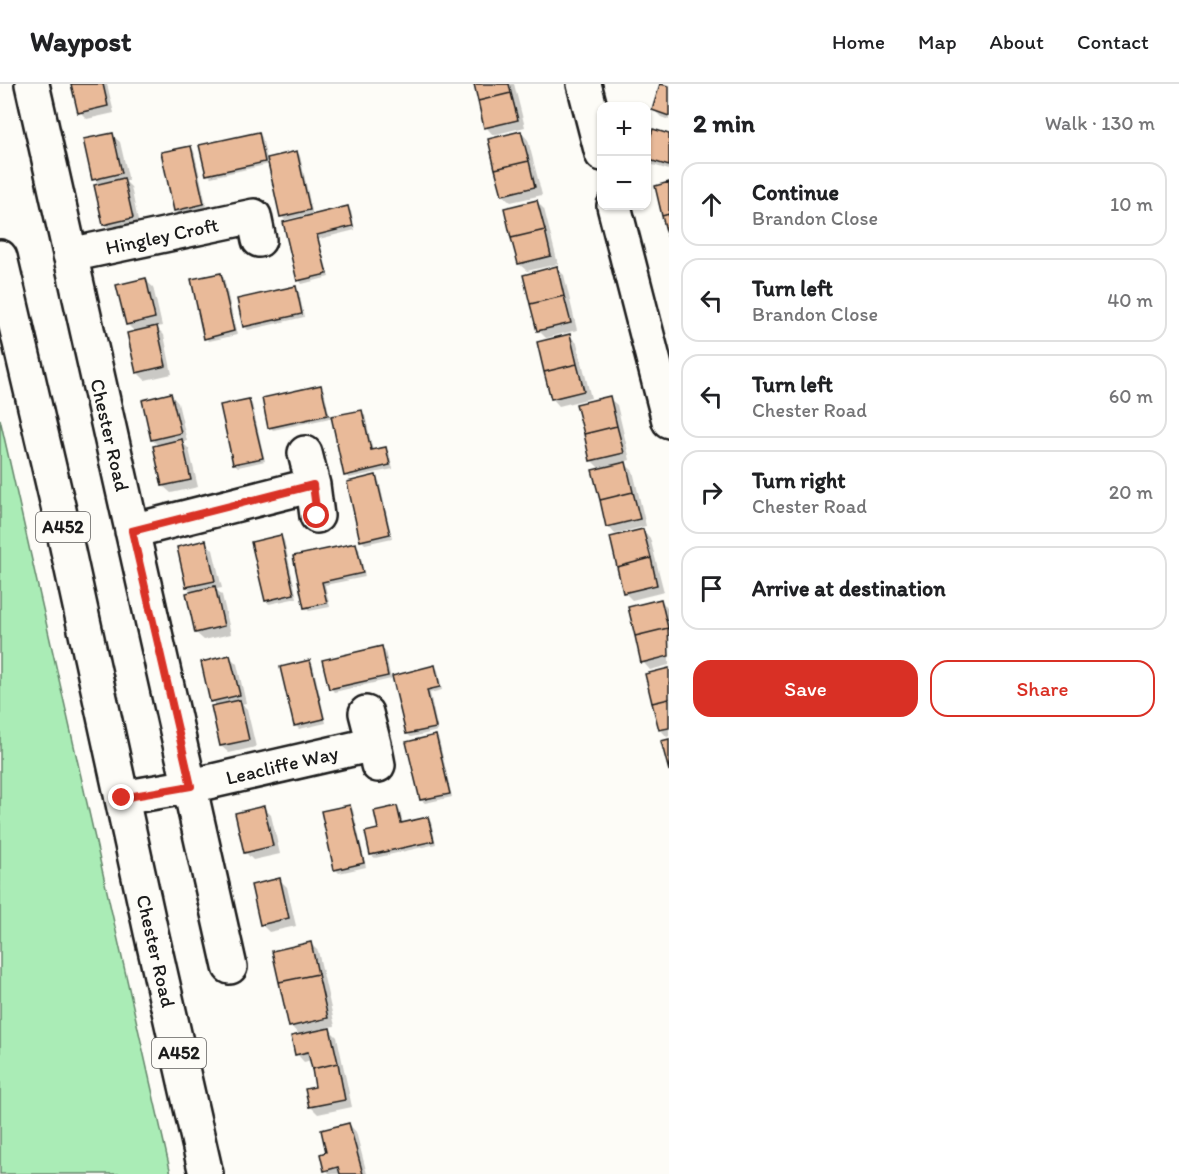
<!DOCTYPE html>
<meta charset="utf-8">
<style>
body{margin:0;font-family:Itim,sans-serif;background:#f6f6f6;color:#202124}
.controls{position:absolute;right:18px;top:18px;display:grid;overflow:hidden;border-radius:12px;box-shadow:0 2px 4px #0004}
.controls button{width:54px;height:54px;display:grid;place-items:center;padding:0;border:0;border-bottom:2px solid #e0e0e0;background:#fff;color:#202124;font:30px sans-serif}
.stop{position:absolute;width:18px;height:18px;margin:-14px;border:4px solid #d93025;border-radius:50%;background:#fff}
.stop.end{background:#d93025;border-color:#fff;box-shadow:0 2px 6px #0008}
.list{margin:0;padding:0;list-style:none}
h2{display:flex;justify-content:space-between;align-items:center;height:78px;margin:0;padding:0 24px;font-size:26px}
h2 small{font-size:20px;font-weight:400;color:#757577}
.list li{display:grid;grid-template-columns:39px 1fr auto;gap:18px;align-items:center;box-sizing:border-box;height:84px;margin:0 12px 12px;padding:0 12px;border:2px solid #e0e0e0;border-radius:18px}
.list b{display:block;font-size:22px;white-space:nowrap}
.list p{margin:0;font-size:20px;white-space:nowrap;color:#757577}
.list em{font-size:20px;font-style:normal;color:#757577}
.actions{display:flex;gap:12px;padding:18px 24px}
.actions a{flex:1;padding:14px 0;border:2px solid #d93025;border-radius:18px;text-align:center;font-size:21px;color:#d93025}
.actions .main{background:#d93025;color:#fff}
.icon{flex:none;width:33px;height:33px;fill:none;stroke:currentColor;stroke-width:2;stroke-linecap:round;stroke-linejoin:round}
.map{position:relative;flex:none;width:669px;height:1090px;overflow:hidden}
header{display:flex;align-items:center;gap:36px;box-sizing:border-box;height:84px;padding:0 30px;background:#fff;border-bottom:2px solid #e0e0e0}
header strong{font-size:28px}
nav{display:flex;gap:33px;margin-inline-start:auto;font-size:21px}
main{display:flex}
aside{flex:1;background:#fff}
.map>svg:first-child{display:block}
.green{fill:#aaecb6;stroke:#638469;stroke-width:1.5}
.shadow{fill:#0003}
.building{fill:#e9ba99;stroke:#1c1c1c;stroke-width:1.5}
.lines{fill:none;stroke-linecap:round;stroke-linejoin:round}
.minor-casing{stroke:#1c1c1c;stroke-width:38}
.highway-casing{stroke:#1c1c1c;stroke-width:38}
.minor{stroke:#fdfcf7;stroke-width:33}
.highway{stroke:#fdfcf7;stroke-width:33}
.route{stroke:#d93025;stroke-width:8}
.labels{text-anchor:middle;stroke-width:4.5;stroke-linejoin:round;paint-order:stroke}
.shield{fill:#fdfcf7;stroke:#605f5e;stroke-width:1.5}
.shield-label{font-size:18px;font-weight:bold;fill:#1c1c1c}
.street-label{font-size:20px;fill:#1c1c1c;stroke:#fdfcf7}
</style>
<header>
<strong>Waypost</strong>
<nav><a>Home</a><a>Map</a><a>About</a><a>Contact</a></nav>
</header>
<main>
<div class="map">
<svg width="669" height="1090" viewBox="0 0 669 1090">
<rect width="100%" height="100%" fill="#fdfcf7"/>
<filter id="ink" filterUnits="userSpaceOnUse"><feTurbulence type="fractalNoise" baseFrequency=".0167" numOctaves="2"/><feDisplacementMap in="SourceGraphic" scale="12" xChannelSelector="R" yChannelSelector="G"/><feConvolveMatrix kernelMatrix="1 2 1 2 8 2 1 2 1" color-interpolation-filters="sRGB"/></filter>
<g filter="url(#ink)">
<path class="green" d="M 0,335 L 171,1090 L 0,1090 Z"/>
<path class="shadow" d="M 73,0 L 107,0 L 114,29 L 87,35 L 80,28 Z
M 475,0 L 514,0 L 525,43 L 493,51 L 486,43 Z
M 669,4 L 669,36 L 661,33 L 654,26 Z
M 521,48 L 528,56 L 542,111 L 511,118 L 503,111 Z
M 258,50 L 262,53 L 267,76 L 297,68 L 300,72 L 313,132 L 347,124 L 351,127 L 355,146 L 319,155 L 329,193 L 302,200 L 299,196 L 305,131 L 285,136 L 281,132 L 270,80 L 211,93 L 208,90 Z
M 112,51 L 120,58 L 129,97 L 125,97 L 131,103 L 139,142 L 112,148 L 105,140 L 100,101 L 94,95 Z
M 669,51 L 669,86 L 653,81 L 646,74 Z
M 190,63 L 194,67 L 207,124 L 179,130 L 176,127 Z
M 537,118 L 544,125 L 558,180 L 527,187 L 519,180 Z
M 556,184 L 564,191 L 577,246 L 546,254 L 538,246 Z
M 220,190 L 224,194 L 237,251 L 209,257 L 206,254 Z
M 145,196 L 153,203 L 162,242 L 156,243 L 164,251 L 172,290 L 145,296 L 138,289 L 135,248 L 127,240 Z
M 295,204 L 299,207 L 304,233 L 248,246 L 244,242 Z
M 570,252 L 577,259 L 591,314 L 559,322 L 552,314 Z
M 320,303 L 324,306 L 330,334 L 273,346 L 270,343 Z
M 171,311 L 178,319 L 187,357 L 182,358 L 189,365 L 198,403 L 171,409 L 163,402 L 159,362 L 152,356 Z
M 609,314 L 617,321 L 630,376 L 623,378 L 633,387 L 646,442 L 615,450 L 608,442 L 601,386 L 591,376 Z
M 249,316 L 252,320 L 265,377 L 238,383 L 235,380 Z
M 362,328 L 365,331 L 373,367 L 385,364 L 389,368 L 393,385 L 349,394 L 345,391 Z
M 376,393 L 379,396 L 392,454 L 365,460 L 361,456 Z
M 643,446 L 650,454 L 664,508 L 632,516 L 625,509 L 612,454 Z
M 280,453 L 284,456 L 297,514 L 269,520 L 266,516 Z
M 206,458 L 213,466 L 222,504 L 216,505 L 222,511 L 231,550 L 204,556 L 196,549 L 193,509 L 187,503 Z
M 356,460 L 359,464 L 365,493 L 325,501 L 330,523 L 309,527 L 305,524 L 294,474 Z
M 661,516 L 669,527 L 669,581 L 650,586 L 643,578 Z
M 381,564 L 385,567 L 391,595 L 334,608 L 331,604 Z
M 230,573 L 237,580 L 246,619 L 242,620 L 247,625 L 256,663 L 229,669 L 221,662 L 212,623 L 217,622 L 212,617 Z
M 310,578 L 313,581 L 326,639 L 299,645 L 295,641 Z
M 435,583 L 438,586 L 442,606 L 430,609 L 438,647 L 411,653 L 407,650 Z
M 669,585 L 669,652 L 667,653 L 660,645 Z
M 436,652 L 439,656 L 452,713 L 425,719 L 421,716 Z
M 350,722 L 353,726 L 366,783 L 339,789 L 335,785 Z
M 396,723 L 400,727 L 403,740 L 428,735 L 431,738 L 436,760 L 375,774 L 371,771 L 380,746 Z
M 264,724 L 271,731 L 280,770 L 253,776 L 245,768 Z
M 280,796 L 287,803 L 296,842 L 269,848 L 261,840 Z
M 311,860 L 318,867 L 335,942 L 327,943 L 337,953 L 352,1023 L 318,1030 L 310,1022 L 317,1004 L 311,976 L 304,978 L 297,970 L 300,952 L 291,942 Z
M 349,1040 L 356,1048 L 367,1090 L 330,1090 L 326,1086 L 328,1069 Z"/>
<path class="building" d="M 71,0 L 103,0 L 108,22 L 78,29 Z
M 474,0 L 509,0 L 511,9 L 478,17 Z
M 660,0 L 669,2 L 669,32 L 652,26 Z
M 511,9 L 518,36 L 484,44 L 478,17 Z
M 653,45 L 669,50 L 669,82 L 646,75 L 646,66 Z
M 521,47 L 529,77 L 495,85 L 488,55 Z
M 259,48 L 265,78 L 206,91 L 199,61 Z
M 113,49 L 122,89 L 92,96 L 83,55 Z
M 191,62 L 204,120 L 174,127 L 161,68 Z
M 297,67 L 310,126 L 280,133 L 267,74 Z
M 529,77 L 535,103 L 502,111 L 495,85 Z
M 124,94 L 133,134 L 103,141 L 94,101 Z
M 669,98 L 669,130 L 662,132 L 655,102 Z
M 537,116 L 545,146 L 511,154 L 504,124 Z
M 348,122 L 353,142 L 317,151 L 327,190 L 297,197 L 283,138 Z
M 669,130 L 669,158 L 662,132 Z
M 545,146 L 551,172 L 518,180 L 511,154 Z
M 557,182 L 564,212 L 530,220 L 523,191 Z
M 221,189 L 234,247 L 204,255 L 191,195 Z
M 146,194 L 155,234 L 126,241 L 116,201 Z
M 296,202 L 302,230 L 243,243 L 237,215 Z
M 564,212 L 571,239 L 537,247 L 530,220 Z
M 157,242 L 166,282 L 136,289 L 127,249 Z
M 570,250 L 577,280 L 544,288 L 537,258 Z
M 577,280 L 584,307 L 551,315 L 544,288 Z
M 321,301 L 328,331 L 268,344 L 262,314 Z
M 171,309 L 181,349 L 151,356 L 142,316 Z
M 610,312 L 617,342 L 584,350 L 576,320 Z
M 249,315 L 263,374 L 233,380 L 220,321 Z
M 362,326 L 371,366 L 386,363 L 390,381 L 344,392 L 331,332 Z
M 617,342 L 624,369 L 590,377 L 584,350 Z
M 182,355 L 191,396 L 162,402 L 153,362 Z
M 626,378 L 633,408 L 600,416 L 592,386 Z
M 376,391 L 390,450 L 360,457 L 347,398 Z
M 633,408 L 640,435 L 606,443 L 600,416 Z
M 643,445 L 651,474 L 617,483 L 610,453 Z
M 281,451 L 294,510 L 265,517 L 251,458 Z
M 206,456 L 215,497 L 186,503 L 177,463 Z
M 356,459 L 363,489 L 322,498 L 327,519 L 304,524 L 293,472 Z
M 651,474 L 657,501 L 623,509 L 617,483 Z
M 215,502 L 224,542 L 195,549 L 186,509 Z
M 661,515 L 668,544 L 635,552 L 628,523 Z
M 668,544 L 669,572 L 641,579 L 635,552 Z
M 382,562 L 388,592 L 329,605 L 322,576 Z
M 230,571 L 240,611 L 210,618 L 201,578 Z
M 310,576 L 324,635 L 294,642 L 280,583 Z
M 435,581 L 440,603 L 427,606 L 436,644 L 406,650 L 392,592 Z
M 669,584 L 669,615 L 652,619 L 645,590 Z
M 669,615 L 669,644 L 659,646 L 652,619 Z
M 240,616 L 249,656 L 220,662 L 211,622 Z
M 436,651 L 450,710 L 420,716 L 406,658 Z
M 669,655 L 669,687 L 661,657 Z
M 350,721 L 364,779 L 334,786 L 321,727 Z
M 264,722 L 273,762 L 244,769 L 235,729 Z
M 397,722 L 401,739 L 428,733 L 434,757 L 370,771 L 365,748 L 378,745 L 374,727 Z
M 280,794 L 289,834 L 260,841 L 251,801 Z
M 311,858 L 318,890 L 279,898 L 272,867 Z
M 318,890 L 328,934 L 289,943 L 279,898 Z
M 330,944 L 338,979 L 312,985 L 308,968 L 295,971 L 291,952 Z
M 338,979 L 345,1016 L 309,1023 L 305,1005 L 315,1003 L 312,985 Z
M 349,1039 L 363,1090 L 340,1090 L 338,1083 L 324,1087 L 320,1070 L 326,1068 L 321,1046 Z"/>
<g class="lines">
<g class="minor-casing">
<path id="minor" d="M 32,0 L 230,883
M 584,0 L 602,70
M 614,122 L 669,337
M 70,171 L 254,132 L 259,156
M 305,369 L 313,401
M 132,447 L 313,401 L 317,432
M 366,629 L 374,660
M 122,714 L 191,702 L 374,660 L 378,681"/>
</g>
<g class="highway-casing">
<path id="highway" d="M 0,173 L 59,426 L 151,848 L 206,1090"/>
</g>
<use href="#minor" class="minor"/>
<use href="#highway" class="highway"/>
</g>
</g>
<g class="lines" filter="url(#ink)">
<path class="route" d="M 122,714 L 191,702 L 132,447 L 313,401 L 317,432"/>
</g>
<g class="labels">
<g class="shield">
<rect x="36" y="428" width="54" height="30" rx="4.5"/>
<rect x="152" y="954" width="54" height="30" rx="4.5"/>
</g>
<g class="shield-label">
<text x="63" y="449">A452</text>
<text x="179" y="975">A452</text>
</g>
<g class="street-label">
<text transform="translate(162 152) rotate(-12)" y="7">Hingley Croft</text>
<text transform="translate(110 351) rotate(77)" y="7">Chester Road</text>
<text transform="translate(282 681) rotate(-13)" y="7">Leacliffe Way</text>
<text transform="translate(156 867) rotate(77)" y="7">Chester Road</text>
</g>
</g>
</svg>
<div class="controls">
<button>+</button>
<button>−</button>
</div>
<div class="stop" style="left:317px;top:432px"></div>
<div class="stop end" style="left:122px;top:714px"></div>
</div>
<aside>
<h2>2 min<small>Walk · 130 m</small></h2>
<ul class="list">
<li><svg class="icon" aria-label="ahead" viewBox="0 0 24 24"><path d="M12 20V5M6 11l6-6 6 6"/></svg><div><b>Continue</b><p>Brandon Close</p></div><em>10 m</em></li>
<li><svg class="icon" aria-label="left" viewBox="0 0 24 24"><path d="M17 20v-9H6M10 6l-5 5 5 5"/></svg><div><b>Turn left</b><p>Brandon Close</p></div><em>40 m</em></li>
<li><svg class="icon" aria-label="left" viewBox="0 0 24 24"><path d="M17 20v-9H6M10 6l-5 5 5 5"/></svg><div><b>Turn left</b><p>Chester Road</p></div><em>60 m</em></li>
<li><svg class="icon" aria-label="right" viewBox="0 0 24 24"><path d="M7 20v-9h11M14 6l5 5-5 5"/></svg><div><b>Turn right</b><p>Chester Road</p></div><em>20 m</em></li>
<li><svg class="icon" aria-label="arrive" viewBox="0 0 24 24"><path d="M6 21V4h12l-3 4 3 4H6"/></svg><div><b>Arrive at destination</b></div></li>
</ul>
<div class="actions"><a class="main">Save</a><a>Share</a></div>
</aside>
</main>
